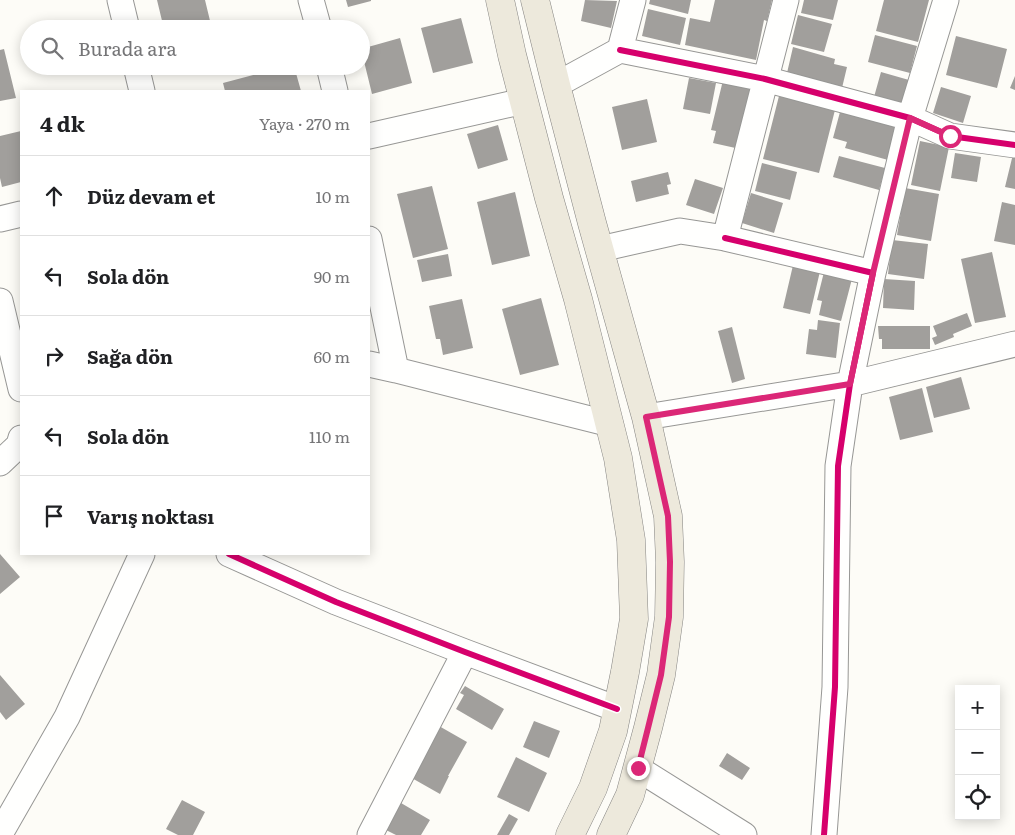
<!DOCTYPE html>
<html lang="tr">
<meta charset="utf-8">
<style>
body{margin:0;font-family:Literata,serif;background:#f6f6f6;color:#202124}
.controls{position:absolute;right:15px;bottom:15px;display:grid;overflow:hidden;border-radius:0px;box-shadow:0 2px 12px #0003}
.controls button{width:45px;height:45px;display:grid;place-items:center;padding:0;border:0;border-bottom:1px solid #e0e0e0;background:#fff;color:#202124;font:25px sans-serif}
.stop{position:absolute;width:15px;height:15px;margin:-11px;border:4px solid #db2777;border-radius:50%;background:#fff}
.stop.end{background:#db2777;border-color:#fff;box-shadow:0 1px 5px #0008}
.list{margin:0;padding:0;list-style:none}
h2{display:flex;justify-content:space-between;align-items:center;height:65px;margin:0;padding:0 20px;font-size:21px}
h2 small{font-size:16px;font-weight:400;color:#757577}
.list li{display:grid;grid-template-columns:32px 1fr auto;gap:15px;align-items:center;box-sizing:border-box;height:80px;padding:0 20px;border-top:1px solid #e0e0e0}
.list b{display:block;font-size:19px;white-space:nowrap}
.list em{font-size:16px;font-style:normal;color:#757577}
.icon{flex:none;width:28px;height:28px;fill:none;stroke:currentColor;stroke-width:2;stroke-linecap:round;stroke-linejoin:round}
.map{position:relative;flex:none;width:1015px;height:835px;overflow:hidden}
.search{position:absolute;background:#fff;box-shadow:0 2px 12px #0003;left:20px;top:20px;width:350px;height:55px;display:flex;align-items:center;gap:12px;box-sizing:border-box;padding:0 18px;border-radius:28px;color:#757577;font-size:19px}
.panel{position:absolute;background:#fff;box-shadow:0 2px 12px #0003;left:20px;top:90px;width:350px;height:465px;border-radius:0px}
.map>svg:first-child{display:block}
.building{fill:#a19f9c}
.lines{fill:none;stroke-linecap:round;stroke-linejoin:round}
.minor-casing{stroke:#979795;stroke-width:27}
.major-casing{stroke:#858482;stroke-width:29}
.minor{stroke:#fffffe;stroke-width:25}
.major{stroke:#ede9dc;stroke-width:28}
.cycleway-casing{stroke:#fff;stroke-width:9}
.cycleway{stroke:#d6006c;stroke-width:6}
.route{stroke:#db2777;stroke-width:6}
</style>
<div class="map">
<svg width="1015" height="835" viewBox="0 0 1015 835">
<rect width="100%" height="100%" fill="#fdfcf7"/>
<path class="building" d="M 157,0 L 205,0 L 212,29 L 164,29 Z
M 346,0 L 371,0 L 371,1 L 348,7 Z
M 585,0 L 617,1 L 611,28 L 581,21 Z
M 650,0 L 691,0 L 688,14 L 649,4 Z
M 715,0 L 772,0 L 767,21 L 764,20 L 756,60 L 685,45 L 690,18 L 710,22 Z
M 804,0 L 838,0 L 833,20 L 801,13 Z
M 884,0 L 929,0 L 918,42 L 876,31 Z
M 648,9 L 686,18 L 680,45 L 642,36 Z
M 798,15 L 832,24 L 824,52 L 791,44 Z
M 461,18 L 473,63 L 433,73 L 421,28 Z
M 875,35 L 917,46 L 910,73 L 868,62 Z
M 956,36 L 1007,49 L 997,88 L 946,75 Z
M 400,38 L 412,83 L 372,94 L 361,49 Z
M 793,47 L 835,59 L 834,64 L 847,67 L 842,88 L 787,73 Z
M 4,49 L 16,98 L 0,101 L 0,50 Z
M 46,66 L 75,66 L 76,67 L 48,74 Z
M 287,66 L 294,66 L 301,91 L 225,91 L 223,83 Z
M 881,72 L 909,80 L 902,105 L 874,97 Z
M 724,76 L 756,85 L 740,149 L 713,143 L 716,131 L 711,130 Z
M 1015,76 L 1015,90 L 1010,88 Z
M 689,78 L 716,83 L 710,114 L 683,109 Z
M 941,87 L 971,96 L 963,123 L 933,113 Z
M 779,96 L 835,110 L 819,173 L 763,159 Z
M 647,99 L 657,142 L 622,150 L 612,107 Z
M 840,112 L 896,127 L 888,160 L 845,148 L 847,142 L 833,138 Z
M 498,125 L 508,160 L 478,169 L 467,134 Z
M 21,131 L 21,182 L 2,187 L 0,178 L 0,136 Z
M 920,141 L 949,147 L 940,191 L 911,185 Z
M 1014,150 L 1015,150 L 1015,189 L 1005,187 Z
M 955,153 L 981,157 L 977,182 L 951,178 Z
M 839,156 L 885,168 L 879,190 L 833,177 Z
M 762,163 L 797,172 L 790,200 L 755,191 Z
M 668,172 L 671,184 L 667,185 L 669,194 L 636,202 L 631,181 Z
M 695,179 L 723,188 L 714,214 L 686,205 Z
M 432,186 L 448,249 L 413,258 L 397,194 Z
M 905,188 L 939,194 L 931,241 L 897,235 Z
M 515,192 L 530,256 L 492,265 L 477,202 Z
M 751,193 L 783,203 L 774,233 L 742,223 Z
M 1002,202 L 1015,205 L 1015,245 L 994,241 Z
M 892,240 L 928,244 L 924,279 L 888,274 Z
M 992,252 L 1006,317 L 975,323 L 961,259 Z
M 448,254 L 452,276 L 422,282 L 417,260 Z
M 794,261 L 821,267 L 810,314 L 783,308 Z
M 825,268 L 853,275 L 841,321 L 819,315 L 822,301 L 817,300 Z
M 884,279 L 915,281 L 914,310 L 883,308 Z
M 541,298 L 559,365 L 520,375 L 502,309 Z
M 462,299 L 473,348 L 443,355 L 440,339 L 436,339 L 429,306 Z
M 967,313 L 972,326 L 953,334 L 954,337 L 935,345 L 932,338 L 937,336 L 933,326 Z
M 818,320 L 840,323 L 836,358 L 806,354 L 809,329 L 817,330 Z
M 878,326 L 930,326 L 930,349 L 882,349 L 882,339 L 879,339 Z
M 732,327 L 745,379 L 732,383 L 718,331 Z
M 961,377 L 970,409 L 934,418 L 926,387 Z
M 922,388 L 933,432 L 900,440 L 889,397 Z
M 0,554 L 20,577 L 0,594 Z
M 0,675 L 25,704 L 6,720 L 0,712 Z
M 465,686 L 504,709 L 492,730 L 456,709 L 464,695 L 460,693 Z
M 534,721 L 560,731 L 549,758 L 523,747 Z
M 439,726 L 467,742 L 448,776 L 449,776 L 440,794 L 410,777 Z
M 727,753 L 750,768 L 742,780 L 719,766 Z
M 516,757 L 547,773 L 529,812 L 497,797 Z
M 182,800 L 205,812 L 193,835 L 178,835 L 166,829 Z
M 401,803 L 430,820 L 421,835 L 396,835 L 386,830 Z
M 509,814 L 518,819 L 509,835 L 497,835 Z"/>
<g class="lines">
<g class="minor-casing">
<path id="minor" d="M 120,0 L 127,29
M 311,0 L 319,29
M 620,50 L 765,79 L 910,118 L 950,136 L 1015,145
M 136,66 L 142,91
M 329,66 L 335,91
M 556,85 L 620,50 L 633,0
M 369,136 L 524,101
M 0,219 L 21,214
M 725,238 L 873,273 L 850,384 L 838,466 L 835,687 L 824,835
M 369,239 L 396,370
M 600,249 L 680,231 L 725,238 L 786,0
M 873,273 L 910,118 L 946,0
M 0,301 L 21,389
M 369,364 L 396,370 L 610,424
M 646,417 L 850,384 L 1015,344
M 0,463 L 19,445 L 21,438
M 229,554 L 336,602 L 465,652 L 617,709
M 637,768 L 744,835
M 0,834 L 67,717 L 142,554
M 370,835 L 465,652"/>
</g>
<g class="major-casing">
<path id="major" d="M 500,0 L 512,55 L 549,198 L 578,299 L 618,458 L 631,540 L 634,619 L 625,672 L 613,731 L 593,788 L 570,835
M 535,0 L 556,85 L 592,223 L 646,417 L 668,516 L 670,562 L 669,617 L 661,675 L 648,728 L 630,795 L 611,835"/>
</g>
<use href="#minor" class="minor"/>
<use href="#major" class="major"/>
<g class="cycleway-casing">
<path id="cycleway" d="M 620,50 L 765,79 L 910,118 L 950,136 L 1015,145
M 725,238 L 873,273 L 850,384 L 838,466 L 835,687 L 824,835
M 229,554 L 336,602 L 465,652 L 617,709"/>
</g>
<use href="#cycleway" class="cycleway"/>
</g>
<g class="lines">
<path class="route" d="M 638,768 L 648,728 L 661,675 L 669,617 L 670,562 L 668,516 L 646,417 L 850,384 L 873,273 L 910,118 L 950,136"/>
</g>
</svg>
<div class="controls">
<button>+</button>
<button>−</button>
<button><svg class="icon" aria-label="locate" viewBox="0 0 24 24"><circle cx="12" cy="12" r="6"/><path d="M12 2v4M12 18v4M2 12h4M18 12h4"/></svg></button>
</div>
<div class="stop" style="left:950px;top:136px"></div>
<div class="stop end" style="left:638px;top:768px"></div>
<div class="search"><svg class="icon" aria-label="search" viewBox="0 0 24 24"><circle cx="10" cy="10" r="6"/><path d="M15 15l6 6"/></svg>Burada ara</div>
<section class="panel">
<h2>4 dk<small>Yaya · 270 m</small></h2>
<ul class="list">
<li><svg class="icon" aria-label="ahead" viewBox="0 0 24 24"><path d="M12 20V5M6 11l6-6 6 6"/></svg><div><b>Düz devam et</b></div><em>10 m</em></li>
<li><svg class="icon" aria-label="left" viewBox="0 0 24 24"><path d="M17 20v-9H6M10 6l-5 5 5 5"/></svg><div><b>Sola dön</b></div><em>90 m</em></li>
<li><svg class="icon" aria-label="right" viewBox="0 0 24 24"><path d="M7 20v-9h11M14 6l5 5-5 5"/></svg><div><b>Sağa dön</b></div><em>60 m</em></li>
<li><svg class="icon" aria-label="left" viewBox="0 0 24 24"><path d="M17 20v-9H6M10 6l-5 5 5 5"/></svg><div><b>Sola dön</b></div><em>110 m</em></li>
<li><svg class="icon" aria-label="arrive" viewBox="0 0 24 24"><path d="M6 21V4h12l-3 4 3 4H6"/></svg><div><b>Varış noktası</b></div></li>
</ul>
</section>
</div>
